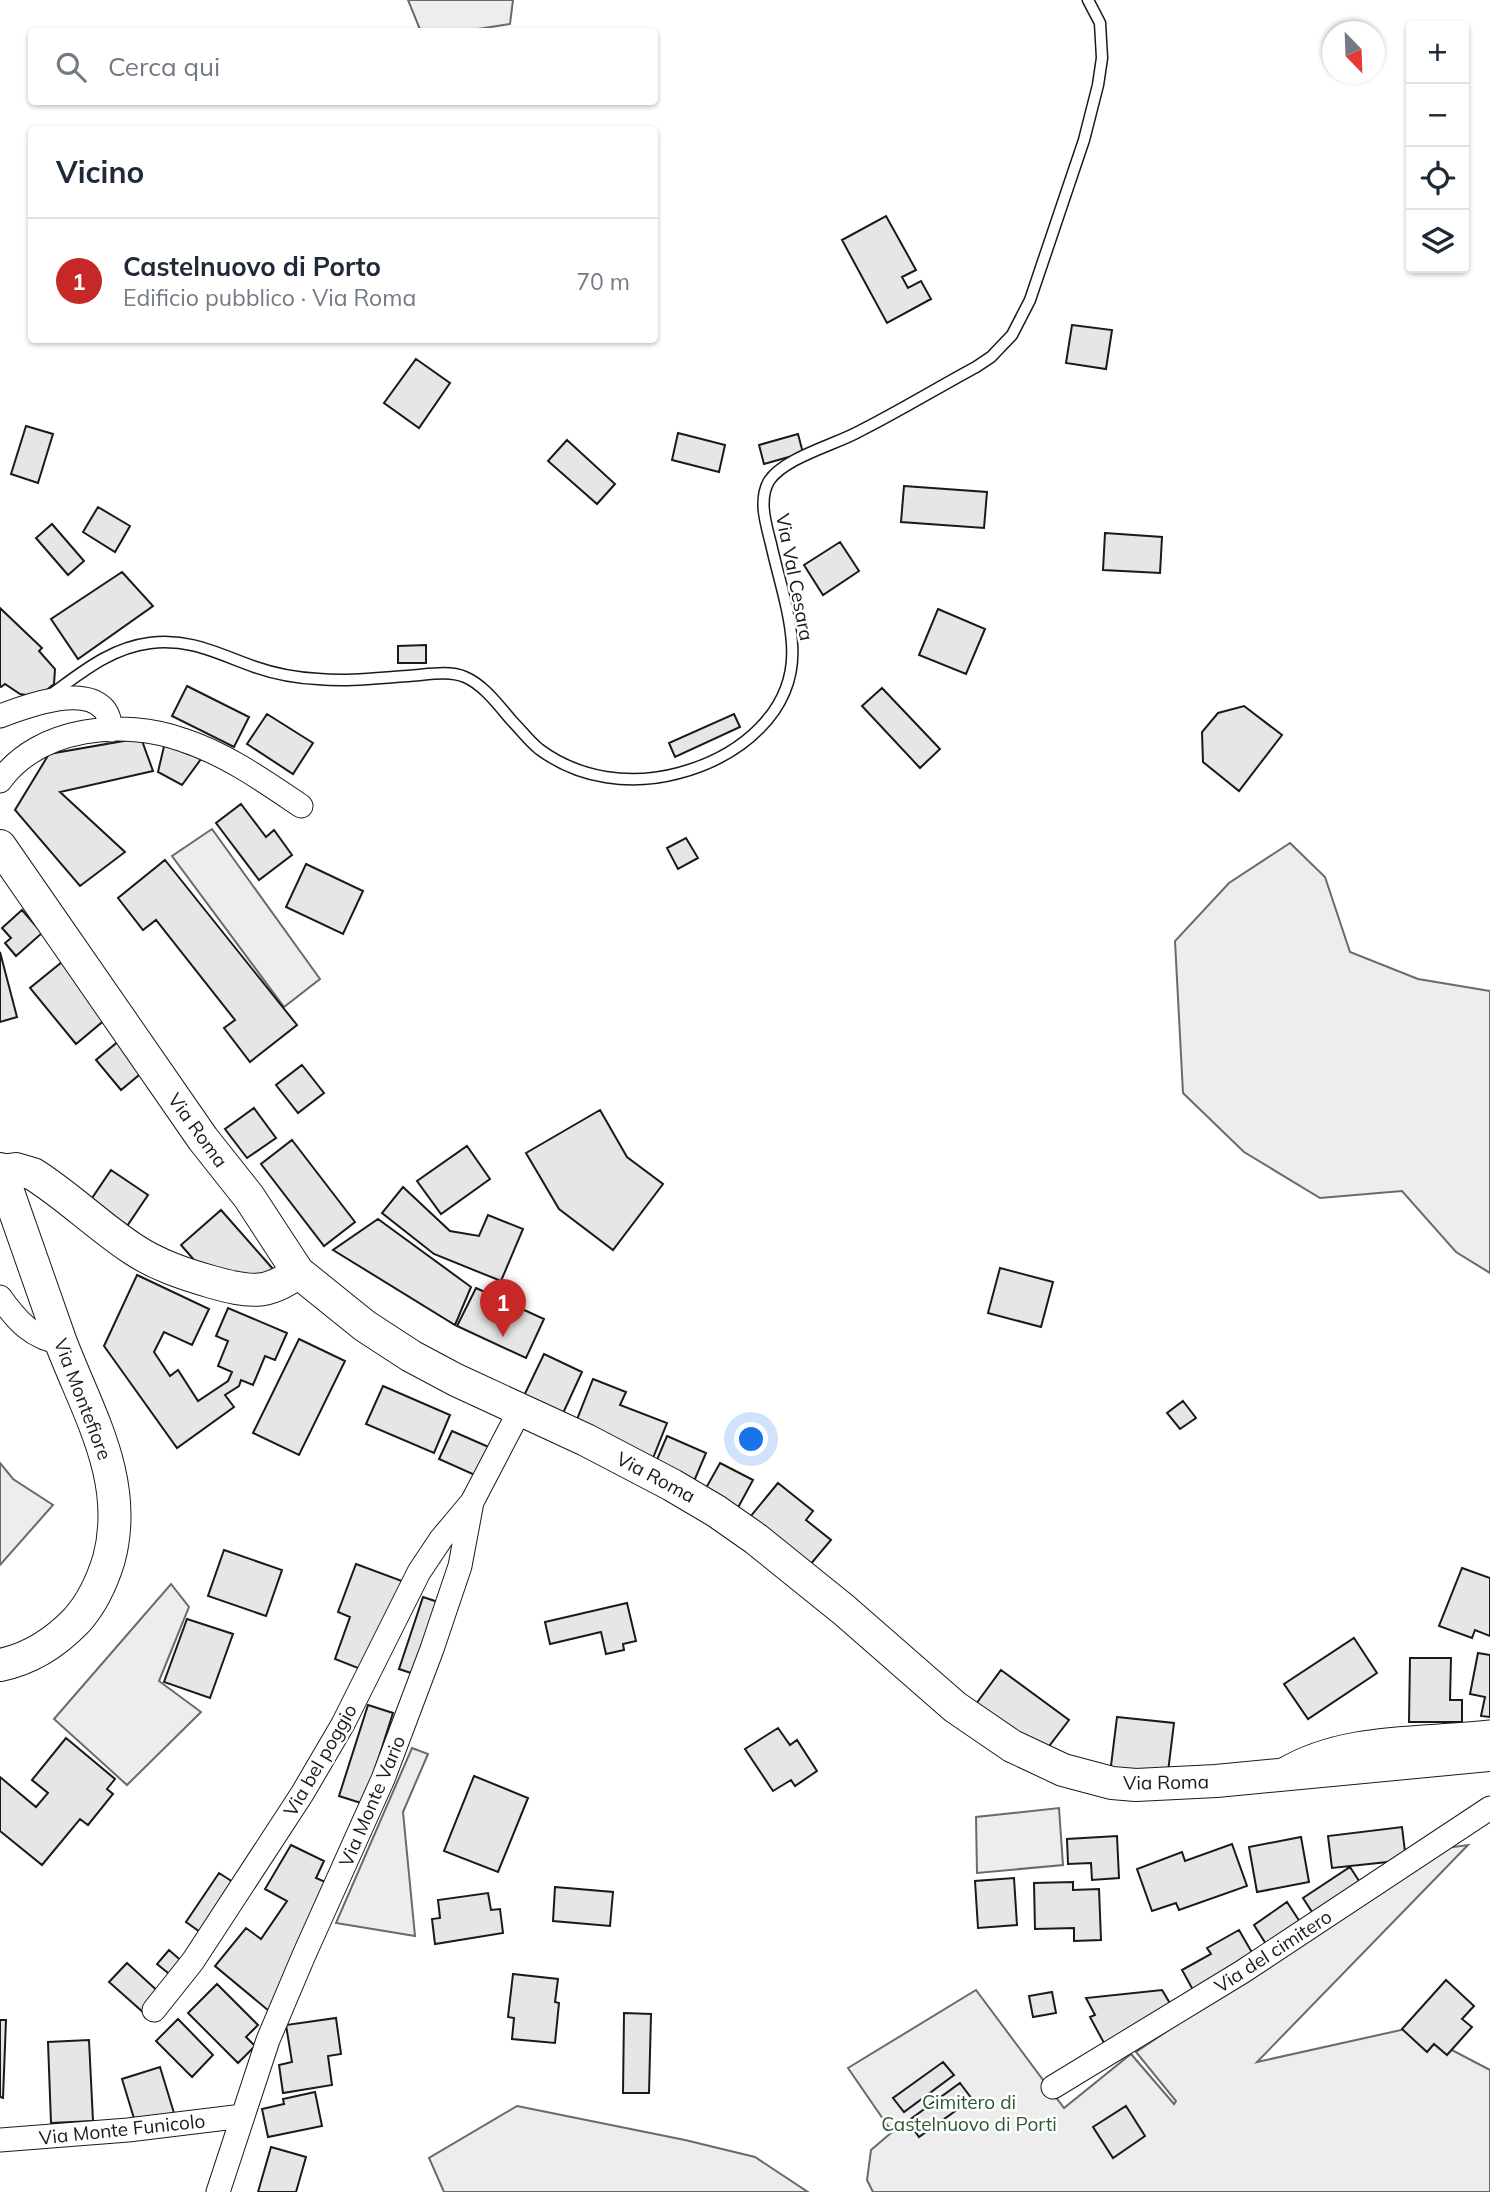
<!DOCTYPE html>
<html lang="it">
<meta charset="utf-8">
<style>
body{margin:0;font-family:Mulish,sans-serif;background:#f6f6f7;color:#1f2937}
.controls{position:absolute;right:21px;top:21px;display:grid;overflow:hidden;border-radius:7px;box-shadow:0 2px 5px #0004}
.controls button{width:63px;height:63px;display:grid;place-items:center;padding:0;border:0;border-bottom:2px solid #e0e1e3;background:#fff;color:#1f2937;font:35px sans-serif}
.compass{position:absolute;left:1322px;top:21px;width:63px;height:63px;border-radius:50%;background:#fff;box-shadow:0 2px 5px #0004;rotate:157deg}
.you{position:absolute;left:752px;top:1440px;width:24px;height:24px;margin:-18px;border:5px solid #fff;border-radius:50%;background:#1a73e8;box-shadow:0 0 0 10px #1a73e833}
.badge{display:grid;place-items:center;width:46px;height:46px;border-radius:50%;background:#c62828;color:#fff;font-size:23px;font-weight:700}
.pin{position:absolute;translate:-50% -58px;filter:drop-shadow(0 2px 4px #0008)}
.pin::after{content:'';position:absolute;top:37px;width:24px;height:21px;background:inherit;clip-path:polygon(0 0,100% 0,50% 100%)}
.list{margin:0;padding:0;list-style:none}
h2{display:flex;justify-content:space-between;align-items:center;height:91px;margin:0;padding:0 28px;font-size:30px}
h2 small{font-size:23px;font-weight:400;color:#747a83}
.list li{display:grid;grid-template-columns:46px 1fr auto;gap:21px;align-items:center;box-sizing:border-box;height:126px;padding:0 28px;border-top:2px solid #e0e1e3}
.list b{display:block;font-size:26px;white-space:nowrap}
.list p{margin:0;font-size:23px;white-space:nowrap;color:#747a83}
.list em{font-size:23px;font-style:normal;color:#747a83}
.icon{flex:none;width:38px;height:38px;fill:none;stroke:currentColor;stroke-width:2;stroke-linecap:round;stroke-linejoin:round}
.map{position:relative;flex:none;width:1490px;height:2192px;overflow:hidden}
.search{position:absolute;background:#fff;box-shadow:0 2px 5px #0004;left:28px;top:28px;width:630px;height:77px;display:flex;align-items:center;gap:18px;box-sizing:border-box;padding:0 24px;border-radius:7px;color:#747a83;font-size:26px}
.panel{position:absolute;background:#fff;box-shadow:0 2px 5px #0004;left:28px;top:126px;width:630px;height:217px;border-radius:7px}
.map>svg:first-child{display:block}
.built{fill:#ededed;stroke:#6a6a6a;stroke-width:2}
.building{fill:#e6e6e6;stroke:#1a1a1a;stroke-width:2}
.lines{fill:none;stroke-linecap:round;stroke-linejoin:round}
.lane-casing{stroke:#1a1a1a;stroke-width:13}
.street-casing{stroke:#1a1a1a;stroke-width:25}
.secondary-casing{stroke:#1a1a1a;stroke-width:34}
.lane{stroke:#fff;stroke-width:10}
.street{stroke:#fff;stroke-width:23}
.secondary{stroke:#fff;stroke-width:32}
.labels{text-anchor:middle;stroke-width:5;stroke-linejoin:round;paint-order:stroke}
.street-label{font-size:19px;fill:#1a1a1a;stroke:#fff}
.park-label{font-size:19px;fill:#2b5a34;stroke:#fff}
</style>
<div class="map">
<svg width="1490" height="2192" viewBox="0 0 1490 2192">
<rect width="100%" height="100%" fill="#fff"/>
<path class="built" d="M 408,0 L 513,0 L 510,24 L 465,31 L 421,32 Z
M 212,829 L 320,979 L 284,1007 L 172,856 Z
M 1290,843 L 1325,877 L 1350,952 L 1418,979 L 1490,991 L 1490,1273 L 1456,1252 L 1402,1191 L 1320,1198 L 1244,1152 L 1183,1093 L 1175,941 L 1229,883 Z
M 0,1463 L 13,1479 L 53,1505 L 0,1565 Z
M 171,1584 L 189,1607 L 159,1681 L 201,1712 L 127,1785 L 54,1719 Z
M 412,1748 L 428,1754 L 403,1812 L 415,1936 L 336,1923 Z
M 1059,1808 L 1063,1865 L 977,1873 L 976,1817 Z
M 1468,1845 L 1257,2062 L 1410,2028 L 1490,2070 L 1490,2192 L 873,2192 L 867,2180 L 871,2150 L 892,2132 L 848,2068 L 976,1990 L 1064,2108 L 1131,2054 L 1174,2104 L 1176,2101 L 1136,2052 L 1438,1849 Z
M 517,2106 L 685,2140 L 755,2157 L 808,2192 L 444,2192 L 429,2158 Z"/>
<path class="building" d="M 886,216 L 916,270 L 902,277 L 908,288 L 921,281 L 931,299 L 887,323 L 842,240 Z
M 1072,325 L 1112,330 L 1106,369 L 1066,363 Z
M 416,359 L 450,383 L 419,428 L 384,403 Z
M 26,426 L 53,434 L 38,483 L 11,474 Z
M 678,433 L 725,445 L 719,472 L 672,460 Z
M 798,434 L 803,453 L 764,464 L 759,445 Z
M 567,440 L 615,484 L 597,504 L 548,461 Z
M 904,486 L 987,492 L 984,528 L 901,522 Z
M 98,507 L 130,526 L 115,552 L 83,532 Z
M 52,524 L 84,561 L 68,575 L 36,538 Z
M 1105,533 L 1162,537 L 1160,573 L 1103,570 Z
M 840,542 L 859,571 L 823,595 L 804,565 Z
M 122,572 L 153,606 L 78,659 L 51,619 Z
M 0,608 L 42,648 L 39,651 L 55,669 L 54,684 L 44,692 L 26,695 L 20,694 L 5,684 L 1,687 L 0,686 Z
M 938,609 L 985,629 L 966,674 L 919,655 Z
M 426,645 L 426,663 L 398,663 L 398,646 Z
M 187,686 L 249,717 L 234,747 L 172,716 Z
M 882,688 L 940,749 L 920,768 L 862,706 Z
M 1244,706 L 1282,735 L 1239,791 L 1203,762 L 1202,732 L 1218,713 Z
M 267,714 L 313,743 L 293,774 L 247,744 Z
M 734,714 L 740,727 L 675,757 L 669,743 Z
M 141,738 L 153,771 L 60,792 L 125,852 L 80,886 L 15,810 L 49,754 Z
M 165,742 L 204,755 L 182,785 L 158,772 Z
M 241,804 L 266,837 L 274,830 L 292,855 L 259,880 L 216,823 Z
M 686,838 L 698,858 L 678,869 L 667,848 Z
M 165,860 L 297,1025 L 250,1062 L 224,1028 L 235,1020 L 156,920 L 143,930 L 118,898 Z
M 306,864 L 363,891 L 343,934 L 286,907 Z
M 22,910 L 42,933 L 16,956 L 5,943 L 11,938 L 2,928 Z
M 0,952 L 17,1017 L 0,1022 Z
M 62,962 L 107,1018 L 76,1044 L 30,988 Z
M 120,1040 L 145,1070 L 121,1090 L 96,1060 Z
M 302,1065 L 324,1093 L 298,1113 L 276,1085 Z
M 254,1108 L 276,1138 L 247,1158 L 225,1129 Z
M 600,1110 L 627,1157 L 663,1184 L 613,1250 L 559,1209 L 526,1153 Z
M 292,1140 L 355,1222 L 324,1246 L 261,1164 Z
M 467,1146 L 490,1179 L 441,1214 L 417,1181 Z
M 111,1170 L 148,1195 L 123,1232 L 86,1207 Z
M 403,1187 L 450,1231 L 479,1236 L 488,1215 L 523,1229 L 501,1281 L 434,1254 L 382,1213 Z
M 221,1210 L 273,1269 L 252,1286 L 209,1277 L 181,1245 Z
M 378,1219 L 471,1287 L 455,1325 L 333,1250 Z
M 1000,1268 L 1053,1282 L 1041,1327 L 988,1313 Z
M 137,1275 L 209,1309 L 192,1345 L 164,1332 L 154,1352 L 170,1376 L 178,1370 L 198,1401 L 228,1381 L 232,1372 L 218,1366 L 228,1341 L 216,1336 L 228,1308 L 287,1333 L 275,1360 L 265,1356 L 253,1385 L 241,1380 L 239,1386 L 225,1395 L 234,1407 L 177,1448 L 104,1346 Z
M 476,1288 L 544,1319 L 526,1358 L 457,1326 Z
M 299,1339 L 345,1361 L 299,1455 L 253,1433 Z
M 544,1354 L 582,1372 L 559,1422 L 520,1404 Z
M 593,1379 L 626,1392 L 620,1405 L 667,1423 L 653,1458 L 574,1427 Z
M 383,1386 L 450,1415 L 434,1453 L 366,1424 Z
M 1183,1401 L 1196,1418 L 1180,1429 L 1167,1413 Z
M 452,1431 L 491,1448 L 477,1476 L 439,1459 Z
M 667,1436 L 706,1453 L 692,1486 L 653,1469 Z
M 720,1463 L 753,1480 L 734,1515 L 701,1497 Z
M 778,1483 L 813,1511 L 806,1520 L 831,1540 L 804,1572 L 745,1523 Z
M 224,1550 L 282,1570 L 266,1616 L 208,1596 Z
M 356,1564 L 402,1581 L 368,1672 L 335,1659 L 350,1617 L 338,1612 Z
M 1462,1568 L 1490,1578 L 1490,1636 L 1475,1630 L 1472,1638 L 1439,1626 Z
M 423,1597 L 441,1603 L 417,1675 L 399,1669 Z
M 627,1603 L 636,1641 L 623,1644 L 624,1650 L 606,1654 L 601,1632 L 550,1644 L 545,1622 Z
M 187,1619 L 233,1634 L 210,1698 L 164,1682 Z
M 1354,1638 L 1377,1673 L 1308,1719 L 1284,1684 Z
M 1478,1653 L 1490,1655 L 1490,1717 L 1481,1716 L 1485,1697 L 1470,1694 Z
M 1410,1658 L 1451,1658 L 1450,1700 L 1462,1700 L 1462,1722 L 1409,1722 Z
M 1001,1670 L 1069,1720 L 1043,1754 L 976,1704 Z
M 368,1705 L 393,1713 L 364,1804 L 339,1796 Z
M 1117,1717 L 1174,1723 L 1167,1780 L 1110,1774 Z
M 778,1728 L 790,1745 L 797,1740 L 817,1771 L 795,1786 L 791,1780 L 773,1791 L 745,1749 Z
M 66,1738 L 115,1779 L 107,1789 L 113,1794 L 88,1825 L 80,1819 L 42,1865 L 0,1831 L 0,1777 L 36,1807 L 48,1793 L 32,1780 Z
M 474,1776 L 528,1798 L 498,1872 L 444,1851 Z
M 1402,1827 L 1406,1860 L 1332,1868 L 1328,1836 Z
M 1117,1836 L 1119,1878 L 1092,1880 L 1091,1863 L 1068,1864 L 1067,1839 Z
M 1301,1837 L 1309,1882 L 1257,1892 L 1249,1847 Z
M 1232,1844 L 1247,1886 L 1179,1910 L 1176,1903 L 1152,1911 L 1137,1869 L 1182,1852 L 1185,1861 Z
M 291,1845 L 324,1861 L 316,1878 L 330,1884 L 269,2011 L 215,1966 L 246,1928 L 261,1939 L 287,1901 L 265,1889 Z
M 1350,1867 L 1361,1884 L 1314,1915 L 1303,1898 Z
M 219,1873 L 236,1884 L 203,1934 L 186,1922 Z
M 1014,1878 L 1017,1925 L 978,1928 L 975,1881 Z
M 1073,1882 L 1073,1890 L 1099,1889 L 1101,1940 L 1074,1941 L 1074,1928 L 1035,1929 L 1034,1883 Z
M 555,1887 L 613,1892 L 610,1926 L 553,1921 Z
M 488,1893 L 491,1910 L 500,1909 L 503,1933 L 435,1944 L 432,1919 L 440,1918 L 438,1900 Z
M 1287,1902 L 1300,1922 L 1266,1944 L 1254,1925 Z
M 1239,1930 L 1254,1956 L 1193,1990 L 1182,1970 L 1211,1954 L 1207,1948 Z
M 169,1950 L 185,1964 L 173,1977 L 157,1964 Z
M 127,1963 L 161,1994 L 144,2013 L 109,1982 Z
M 513,1974 L 558,1979 L 555,2002 L 559,2003 L 555,2043 L 512,2039 L 514,2018 L 508,2017 Z
M 1446,1980 L 1474,2006 L 1462,2019 L 1472,2027 L 1447,2055 L 1434,2044 L 1427,2052 L 1402,2029 Z
M 217,1984 L 258,2025 L 246,2037 L 255,2046 L 238,2063 L 188,2013 Z
M 1162,1990 L 1171,2005 L 1104,2043 L 1090,2017 L 1095,2015 L 1086,1998 Z
M 1052,1992 L 1056,2013 L 1033,2017 L 1029,1996 Z
M 624,2013 L 651,2014 L 649,2093 L 623,2093 Z
M 336,2018 L 341,2054 L 328,2056 L 332,2085 L 283,2093 L 279,2065 L 292,2062 L 286,2025 Z
M 178,2019 L 213,2055 L 192,2077 L 156,2041 Z
M 0,2020 L 6,2020 L 3,2098 L 0,2097 Z
M 89,2040 L 93,2121 L 51,2123 L 48,2042 Z
M 943,2062 L 954,2075 L 904,2112 L 893,2098 Z
M 160,2067 L 174,2113 L 136,2125 L 122,2079 Z
M 960,2083 L 972,2099 L 919,2137 L 908,2121 Z
M 315,2092 L 322,2126 L 268,2137 L 262,2109 L 284,2104 L 283,2099 Z
M 1126,2106 L 1145,2136 L 1113,2158 L 1093,2127 Z
M 271,2147 L 306,2157 L 296,2192 L 258,2192 Z"/>
<g class="lines">
<g class="lane-casing">
<path id="lane" d="M 49,696 C 81,673 110,648 150,643 C 191,638 218,654 255,667 C 275,674 297,678 318,679 C 348,682 378,678 408,676 C 426,675 448,670 465,677 C 484,685 499,706 512,721 C 521,730 529,741 539,749 C 579,779 631,786 679,773 C 739,757 797,712 792,644 C 790,611 778,576 771,544 C 766,524 758,500 769,481 C 784,458 834,445 858,432 C 898,412 937,388 976,367 L 991,357 L 1012,335 L 1030,300 L 1084,140 L 1098,85 L 1102,58 L 1100,23 L 1088,0"/>
</g>
<g class="street-casing">
<path id="street" d="M 0,716 C 26,706 83,685 104,709 C 109,715 110,723 111,730
M 0,781 C 40,726 124,719 183,740 C 226,754 264,781 301,806
M 0,1297 C 17,1321 32,1338 62,1343
M 1283,1770 C 1345,1733 1421,1740 1490,1732
M 154,2010 L 193,1961 L 302,1794 L 343,1724 L 419,1572 L 441,1539 L 472,1502
M 1053,2087 L 1242,1972 L 1490,1808
M 0,2140 L 128,2130 L 243,2116
M 218,2192 L 268,2040 L 304,1955 L 383,1779 L 432,1649 L 460,1566 L 472,1502 L 520,1410"/>
</g>
<g class="secondary-casing">
<path id="secondary" d="M 0,846 L 203,1139 L 249,1197 L 298,1272 L 365,1326 L 411,1356 L 456,1380 L 586,1440 L 672,1485 L 716,1511 L 756,1539 L 844,1610 L 955,1707 L 1012,1746 L 1063,1770 L 1112,1783 L 1136,1785 L 1216,1781 L 1490,1755
M 0,1169 C 20,1226 40,1283 60,1340 C 87,1412 130,1479 109,1559 C 102,1582 93,1602 77,1620 C 56,1642 30,1659 0,1665
M 1,1171 L 16,1169 L 33,1174 C 68,1196 98,1226 133,1249 C 157,1265 184,1274 212,1282 C 248,1292 267,1296 298,1272"/>
</g>
<use href="#lane" class="lane"/>
<use href="#street" class="street"/>
<use href="#secondary" class="secondary"/>
</g>
<g class="labels">
<g class="street-label">
<text transform="translate(795 577) rotate(79)" y="7">Via Val Cesara</text>
<text transform="translate(198 1130) rotate(54)" y="7">Via Roma</text>
<text transform="translate(83 1399) rotate(69)" y="7">Via Montefiore</text>
<text transform="translate(656 1477) rotate(28)" y="7">Via Roma</text>
<text transform="translate(320 1760) rotate(-60)" y="7">Via bel poggio</text>
<text transform="translate(1166 1782) rotate(-1)" y="7">Via Roma</text>
<text transform="translate(372 1801) rotate(-67)" y="7">Via Monte Vario</text>
<text transform="translate(1273 1951) rotate(-33)" y="7">Via del cimitero</text>
<text transform="translate(122 2129) rotate(-6)" y="7">Via Monte Funicolo</text>
</g>
<g class="park-label">
<text x="969" y="2109">Cimitero di<tspan x="969" dy="22">Castelnuovo di Porti</tspan></text>
</g>
</g>
</svg>
<div class="controls">
<button>+</button>
<button>−</button>
<button><svg class="icon" aria-label="locate" viewBox="0 0 24 24"><circle cx="12" cy="12" r="6"/><path d="M12 2v4M12 18v4M2 12h4M18 12h4"/></svg></button>
<button><svg class="icon" aria-label="layers" viewBox="0 0 24 24"><path d="M12 4l9 5-9 5-9-5zM3 14l9 5 9-5"/></svg></button>
</div>
<svg class="compass" viewBox="-18 -18 36 36"><path d="M0-13l5 13h-10z" fill="#e53935"/><path d="M0 13l5-13h-10z" fill="#747a83"/></svg>
<div class="you"></div>
<div class="pin badge" style="left:503px;top:1337px">1</div>
<div class="search"><svg class="icon" aria-label="search" viewBox="0 0 24 24"><circle cx="10" cy="10" r="6"/><path d="M15 15l6 6"/></svg>Cerca qui</div>
<section class="panel">
<h2>Vicino<small></small></h2>
<ul class="list">
<li><span class="badge">1</span><div><b>Castelnuovo di Porto</b><p>Edificio pubblico · Via Roma</p></div><em>70 m</em></li>
</ul>
</section>
</div>
